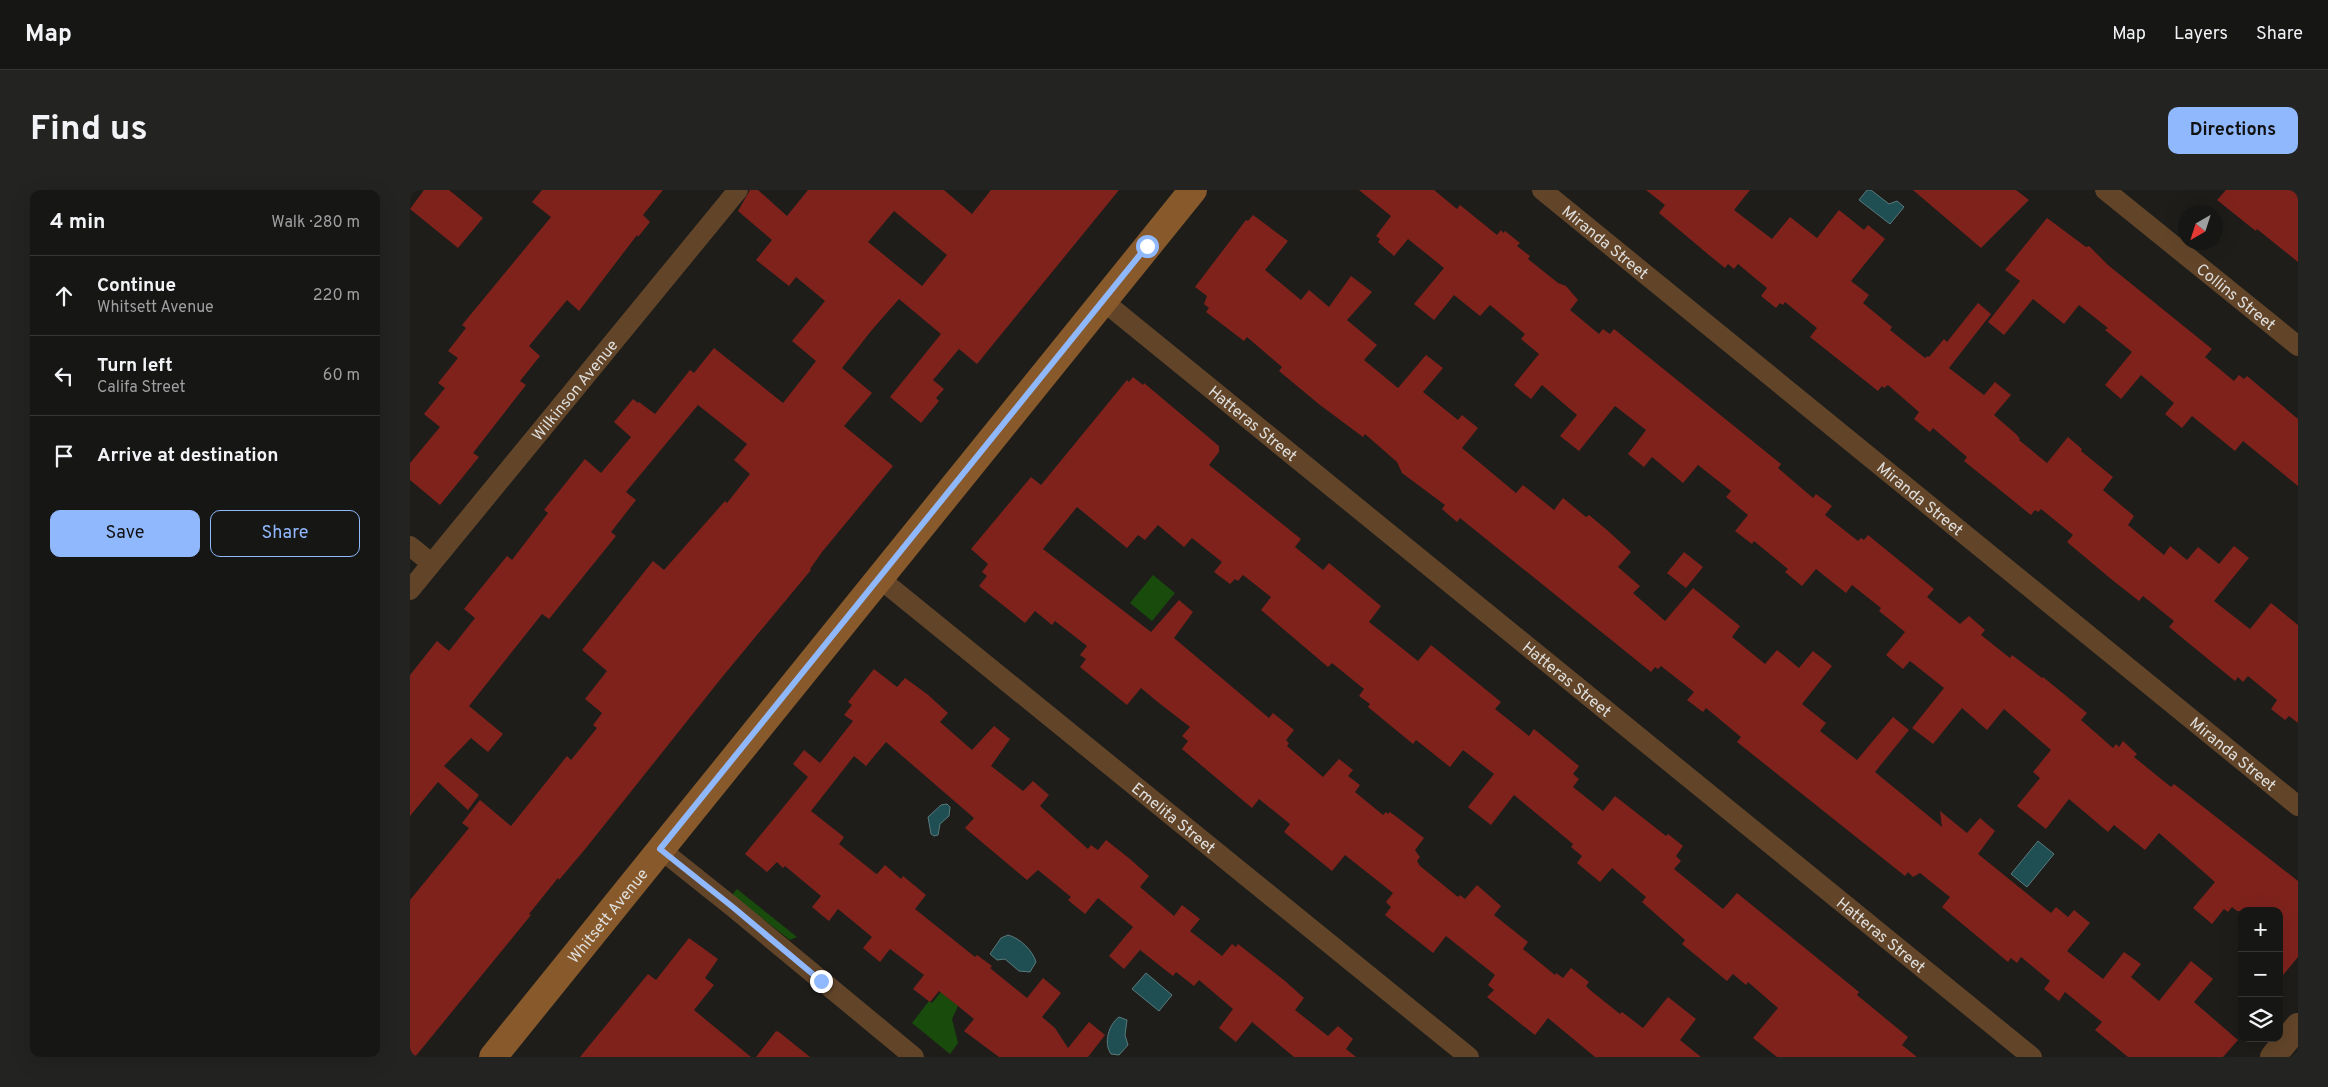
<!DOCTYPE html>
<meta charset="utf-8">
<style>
body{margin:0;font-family:Overpass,sans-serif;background:#232322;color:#f1f3f6}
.controls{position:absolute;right:15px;bottom:15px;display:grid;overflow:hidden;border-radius:10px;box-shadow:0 5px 20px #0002}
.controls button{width:45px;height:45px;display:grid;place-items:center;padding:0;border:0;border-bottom:1px solid #353534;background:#161614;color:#f1f3f6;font:25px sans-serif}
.compass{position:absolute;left:1768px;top:15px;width:45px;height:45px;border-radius:50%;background:#161614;box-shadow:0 5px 20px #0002;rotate:219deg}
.stop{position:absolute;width:15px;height:15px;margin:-11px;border:4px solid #90b8fd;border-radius:50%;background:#fff}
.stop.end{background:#90b8fd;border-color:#fff;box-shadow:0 1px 5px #0008}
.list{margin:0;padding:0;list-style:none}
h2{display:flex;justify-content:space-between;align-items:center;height:65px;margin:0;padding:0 20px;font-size:21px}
h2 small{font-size:16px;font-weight:400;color:#9e9fa0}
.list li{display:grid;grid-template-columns:32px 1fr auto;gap:15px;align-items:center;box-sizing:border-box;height:80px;padding:0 20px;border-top:1px solid #353534}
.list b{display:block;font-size:19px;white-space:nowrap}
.list p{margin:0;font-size:16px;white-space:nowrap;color:#9e9fa0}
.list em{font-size:16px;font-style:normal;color:#9e9fa0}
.actions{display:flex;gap:10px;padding:15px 20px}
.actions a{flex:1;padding:11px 0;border:1px solid #90b8fd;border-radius:10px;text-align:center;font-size:18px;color:#90b8fd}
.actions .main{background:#90b8fd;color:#111}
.icon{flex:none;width:28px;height:28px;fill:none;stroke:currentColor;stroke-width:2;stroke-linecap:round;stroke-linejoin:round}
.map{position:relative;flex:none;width:1888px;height:867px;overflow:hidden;border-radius:10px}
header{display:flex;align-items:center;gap:30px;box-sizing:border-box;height:70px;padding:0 25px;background:#161614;border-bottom:1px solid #353534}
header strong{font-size:24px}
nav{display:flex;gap:28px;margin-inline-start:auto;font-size:18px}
.intro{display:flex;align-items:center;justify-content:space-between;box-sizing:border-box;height:120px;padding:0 30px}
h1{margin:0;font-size:35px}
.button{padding:12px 22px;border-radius:10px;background:#90b8fd;color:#111;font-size:18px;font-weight:700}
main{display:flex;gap:30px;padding:0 30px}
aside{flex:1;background:#161614;border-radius:10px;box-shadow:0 5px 20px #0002}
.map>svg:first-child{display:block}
.green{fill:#184b0c}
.water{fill:#204f53;stroke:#597a7c}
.building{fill:#7f221c;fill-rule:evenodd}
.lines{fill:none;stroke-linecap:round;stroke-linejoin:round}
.minor{stroke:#624529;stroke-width:20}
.tertiary{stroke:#624529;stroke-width:26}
.secondary{stroke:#885a2b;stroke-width:28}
.route{stroke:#90b8fd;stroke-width:6}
.labels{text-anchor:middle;stroke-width:4.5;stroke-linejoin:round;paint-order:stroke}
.street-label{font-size:16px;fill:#dedddb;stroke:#080706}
</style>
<header>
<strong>Map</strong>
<nav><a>Map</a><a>Layers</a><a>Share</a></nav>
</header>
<div class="intro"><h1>Find us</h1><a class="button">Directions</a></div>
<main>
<aside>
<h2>4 min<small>Walk · 280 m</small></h2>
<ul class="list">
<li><svg class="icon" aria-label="ahead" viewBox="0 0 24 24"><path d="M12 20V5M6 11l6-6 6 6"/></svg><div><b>Continue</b><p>Whitsett Avenue</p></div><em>220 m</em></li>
<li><svg class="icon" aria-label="left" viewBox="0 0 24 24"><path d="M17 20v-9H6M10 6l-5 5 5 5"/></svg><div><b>Turn left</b><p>Califa Street</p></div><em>60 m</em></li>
<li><svg class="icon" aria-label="arrive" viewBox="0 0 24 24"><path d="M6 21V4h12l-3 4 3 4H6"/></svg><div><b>Arrive at destination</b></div></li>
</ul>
<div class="actions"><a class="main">Save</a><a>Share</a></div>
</aside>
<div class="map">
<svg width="1888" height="867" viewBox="0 0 1888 867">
<rect width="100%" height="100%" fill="#1e1d1a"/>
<path class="green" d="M 743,385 L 765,403 L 742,431 L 720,413 Z
M 327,699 L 387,747 L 380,750 L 322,705 Z
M 534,798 L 536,806 L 548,816 L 542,829 L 548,853 L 540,864 L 502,833 L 519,811 L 522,813 Z"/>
<path class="water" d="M 1457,0 L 1461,0 L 1479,14 L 1487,11 L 1494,17 L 1480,34 L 1449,10 Z
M 537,614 L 540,617 L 539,626 L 530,634 L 528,645 L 524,646 L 521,644 L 518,627 L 531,615 Z
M 1628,651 L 1644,664 L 1617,697 L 1601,684 Z
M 598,745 C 610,748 623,761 626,772 L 620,782 L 609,781 L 595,769 L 587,770 L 580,764 L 591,748 Z
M 736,783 L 762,805 L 749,821 L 722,799 Z
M 709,827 L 717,830 L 715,845 L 718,855 L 709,865 L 701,864 C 693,853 699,834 709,827 Z"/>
<path class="building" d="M 14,0 L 39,0 L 73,28 L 48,58 L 0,19 Z
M 132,0 L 253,0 L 233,25 L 240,32 L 228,47 L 227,45 L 169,121 L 157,110 L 119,156 L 130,166 L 110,191 L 116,195 L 63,263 L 69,267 L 30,315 L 0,290 L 0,273 L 30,237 L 14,224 L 35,198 L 28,193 L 48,168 L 38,161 L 56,138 L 52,135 L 141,27 L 122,12 Z
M 340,0 L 348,0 L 377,26 L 398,0 L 534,0 L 562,24 L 581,0 L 709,0 L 567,174 L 549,159 L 523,190 L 534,199 L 526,208 L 529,211 L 511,233 L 480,207 L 531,144 L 489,109 L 461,141 L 432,178 L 462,203 L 434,236 L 483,276 L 412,362 L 400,379 L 401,380 L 313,486 L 176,658 L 149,690 L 148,688 L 119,724 L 121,725 L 5,867 L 0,867 L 0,710 L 59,638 L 52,633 L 70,610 L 101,636 L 157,566 L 161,570 L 187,538 L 183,535 L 192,523 L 175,509 L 197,481 L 172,460 L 243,371 L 254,380 L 315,311 L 317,313 L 340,284 L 324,270 L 337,254 L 288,215 L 216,302 L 226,310 L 201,342 L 206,346 L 139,429 L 132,424 L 59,516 L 93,544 L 78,562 L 61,548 L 34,576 L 69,605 L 58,620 L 28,592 L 0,626 L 0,485 L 27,451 L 39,461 L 65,428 L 54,419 L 97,366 L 102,370 L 138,323 L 134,320 L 175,269 L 191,283 L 221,247 L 204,232 L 223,209 L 228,213 L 229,212 L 245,224 L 280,180 L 284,183 L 304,158 L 373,213 L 406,171 L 382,151 L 415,111 L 386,87 L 379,96 L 346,70 L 362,50 L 328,21 ZM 484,21 L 537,65 L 512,96 L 458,52 Z
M 949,0 L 1024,0 L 1047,19 L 1050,15 L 1087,45 L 1091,40 L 1093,43 L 1095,41 L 1110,53 L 1107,56 L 1120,66 L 1118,69 L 1148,93 L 1156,96 L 1168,110 L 1160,120 L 1189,144 L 1193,139 L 1200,144 L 1204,139 L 1371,274 L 1368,278 L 1403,308 L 1406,304 L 1422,316 L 1415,325 L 1448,351 L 1451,348 L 1454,350 L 1458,345 L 1524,399 L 1517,407 L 1550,434 L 1559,426 L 1575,440 L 1571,445 L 1600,468 L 1602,465 L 1632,488 L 1633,487 L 1677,523 L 1671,530 L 1703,558 L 1706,554 L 1709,557 L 1713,551 L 1727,564 L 1724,567 L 1761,597 L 1764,594 L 1888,691 L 1888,767 L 1869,790 L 1869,721 L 1827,721 L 1822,717 L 1818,722 L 1814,719 L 1802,734 L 1783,718 L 1805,692 L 1749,643 L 1735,660 L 1704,635 L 1698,642 L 1659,609 L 1636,639 L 1607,616 L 1630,588 L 1623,582 L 1641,560 L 1594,519 L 1577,540 L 1552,518 L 1523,554 L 1502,538 L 1534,498 L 1500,471 L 1493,479 L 1476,465 L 1495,442 L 1469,421 L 1471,418 L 1442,395 L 1436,403 L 1406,379 L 1392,396 L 1375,382 L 1378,379 L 1344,351 L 1342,354 L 1325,341 L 1338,325 L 1316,307 L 1321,301 L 1288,275 L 1273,293 L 1242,267 L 1234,277 L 1218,264 L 1236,240 L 1205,216 L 1169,261 L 1150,246 L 1167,225 L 1132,195 L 1121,209 L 1104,195 L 1129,164 L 1111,149 L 1115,144 L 1080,115 L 1070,126 L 1044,105 L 1024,130 L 1004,114 L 1034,78 L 998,49 L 984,66 L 968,52 L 970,49 L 966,46 L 981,26 Z
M 1236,0 L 1340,0 L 1324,20 L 1362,49 L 1380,27 L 1407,48 L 1429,20 L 1454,40 L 1458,35 L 1475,49 L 1441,91 L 1459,105 L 1453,113 L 1482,137 L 1480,140 L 1515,168 L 1518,166 L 1519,167 L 1534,149 L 1537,152 L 1568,113 L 1581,124 L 1539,178 L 1574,205 L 1585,192 L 1601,205 L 1584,225 L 1606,244 L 1610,249 L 1609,250 L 1637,273 L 1658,247 L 1672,259 L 1671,261 L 1703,287 L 1693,300 L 1724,326 L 1718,335 L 1754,365 L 1760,356 L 1777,370 L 1788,357 L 1809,374 L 1824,356 L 1839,368 L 1804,411 L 1840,439 L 1861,413 L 1888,435 L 1888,533 L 1879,526 L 1875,530 L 1861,519 L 1867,510 L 1838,486 L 1833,492 L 1828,487 L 1825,491 L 1809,478 L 1759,437 L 1764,431 L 1733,406 L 1729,411 L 1701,389 L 1657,352 L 1663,345 L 1631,319 L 1628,322 L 1625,320 L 1621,325 L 1554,271 L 1557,267 L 1523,238 L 1520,242 L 1504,229 L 1509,222 L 1478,195 L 1474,198 L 1472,196 L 1468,201 L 1400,147 L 1407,138 L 1375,112 L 1373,115 L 1370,113 L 1366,118 L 1351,106 L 1357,98 L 1328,74 L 1324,79 L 1318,74 L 1315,78 L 1299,65 L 1249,23 L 1255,15 Z
M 1503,0 L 1606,0 L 1619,10 L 1571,58 Z
M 1816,0 L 1888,0 L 1888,72 L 1847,39 L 1846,41 L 1842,38 L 1807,10 Z
M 843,25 L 878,51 L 855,80 L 891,110 L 899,100 L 919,117 L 941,86 L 962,102 L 937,130 L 967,155 L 954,170 L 988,198 L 1016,165 L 1033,178 L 1013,202 L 1048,230 L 1052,225 L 1068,238 L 1052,258 L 1106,303 L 1113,295 L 1144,320 L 1153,308 L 1176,327 L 1179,325 L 1197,340 L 1221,362 L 1208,377 L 1230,396 L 1223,403 L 1255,431 L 1283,398 L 1330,436 L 1322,447 L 1355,474 L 1367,460 L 1389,478 L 1403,461 L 1422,476 L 1392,514 L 1416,533 L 1410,541 L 1447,570 L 1483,527 L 1499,540 L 1465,582 L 1532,637 L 1530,621 L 1557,643 L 1570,628 L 1585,641 L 1568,664 L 1641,723 L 1646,717 L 1658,727 L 1664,720 L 1680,733 L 1657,761 L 1693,789 L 1714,762 L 1731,774 L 1721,787 L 1749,811 L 1781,771 L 1803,789 L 1784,812 L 1828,850 L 1813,867 L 1718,867 L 1685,840 L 1692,832 L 1655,802 L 1649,811 L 1634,799 L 1640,791 L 1611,767 L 1607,773 L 1601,768 L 1598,772 L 1532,717 L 1540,707 L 1510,683 L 1503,687 L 1498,682 L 1495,686 L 1327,552 L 1331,547 L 1296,518 L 1293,522 L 1277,510 L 1284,502 L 1251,476 L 1248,479 L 1245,477 L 1241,482 L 1050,328 L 1047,332 L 1032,319 L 1035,315 L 992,283 L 987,272 L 955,244 L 953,247 L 910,215 L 869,181 L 872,177 L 837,147 L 834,151 L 796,122 L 799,118 L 794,114 L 797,106 L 785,97 L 836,30 L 838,31 Z
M 1637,28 L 1676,57 L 1679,56 L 1698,75 L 1802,159 L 1795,167 L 1824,191 L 1829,185 L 1834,189 L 1837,186 L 1888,229 L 1888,296 L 1833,251 L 1825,261 L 1782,226 L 1772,238 L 1755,224 L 1764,213 L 1731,185 L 1711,209 L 1695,195 L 1722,162 L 1695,140 L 1698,138 L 1669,115 L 1654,134 L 1623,109 L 1594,145 L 1578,132 L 1610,91 L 1595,80 Z
M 723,187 L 733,195 L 734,193 L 809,256 L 809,262 L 799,275 L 891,349 L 885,357 L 913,380 L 919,373 L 971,416 L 959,432 L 1008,471 L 1021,455 L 1091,512 L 1085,519 L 1119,546 L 1124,539 L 1169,576 L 1163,584 L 1169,589 L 1163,597 L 1193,621 L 1205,606 L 1256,646 L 1258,644 L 1273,656 L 1266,666 L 1271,671 L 1264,679 L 1313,719 L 1327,703 L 1449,802 L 1447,805 L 1498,847 L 1492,855 L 1507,867 L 1367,867 L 1343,848 L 1368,818 L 1338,792 L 1336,795 L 1323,784 L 1317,791 L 1272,754 L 1275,750 L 1232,712 L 1236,707 L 1202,678 L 1190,692 L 1167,673 L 1172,666 L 1161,657 L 1163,654 L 1104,605 L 1081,635 L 1058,617 L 1084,584 L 1053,560 L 1040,577 L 1006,550 L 1003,554 L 958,517 L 960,514 L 949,506 L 954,499 L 922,473 L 918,477 L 851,420 L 861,407 L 833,385 L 828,391 L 825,389 L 820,394 L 804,382 L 812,372 L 782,348 L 774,357 L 748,335 L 735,350 L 728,345 L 717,358 L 667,317 L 633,359 L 741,442 L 769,410 L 783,422 L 764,448 L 859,528 L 863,523 L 884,540 L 876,550 L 879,553 L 877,556 L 913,587 L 929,569 L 943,580 L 938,586 L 950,595 L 945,602 L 973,625 L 976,622 L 978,624 L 980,622 L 1014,648 L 1005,660 L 1010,667 L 1007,671 L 1010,676 L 1048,707 L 1050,705 L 1055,709 L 1067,695 L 1091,716 L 1084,725 L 1118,752 L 1113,759 L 1145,785 L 1146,783 L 1153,788 L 1161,778 L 1179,792 L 1176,796 L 1180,800 L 1210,824 L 1212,822 L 1233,838 L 1258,807 L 1286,829 L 1270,850 L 1291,867 L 1185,867 L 1138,828 L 1125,845 L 1077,807 L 1084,800 L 1078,795 L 1085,785 L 1036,746 L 1023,763 L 975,725 L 981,717 L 976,712 L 983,703 L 935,665 L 922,681 L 874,642 L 880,634 L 849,609 L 842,618 L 772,559 L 778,551 L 772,546 L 780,537 L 749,513 L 731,498 L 717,515 L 670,477 L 676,469 L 670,465 L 677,456 L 645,431 L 642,435 L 625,421 L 615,433 L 569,396 L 577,386 L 572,382 L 578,374 L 561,359 L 621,287 L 631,295 L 717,190 L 719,192 Z
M 1274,362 L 1293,377 L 1276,398 L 1257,383 Z
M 464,479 L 487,497 L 495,488 L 517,504 L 538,523 L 530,532 L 562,560 L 584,536 L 600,549 L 581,576 L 613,601 L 623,591 L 639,605 L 630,616 L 678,659 L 681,655 L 688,660 L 696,650 L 720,669 L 739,686 L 730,697 L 764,726 L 772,715 L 790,729 L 780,741 L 812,766 L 822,754 L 826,757 L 828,754 L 875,791 L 894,808 L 885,820 L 918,846 L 928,836 L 943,849 L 936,859 L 946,867 L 884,867 L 842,832 L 826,852 L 809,838 L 823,819 L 789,790 L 784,796 L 766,782 L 763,786 L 730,760 L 714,779 L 699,766 L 723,737 L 688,708 L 675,724 L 658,710 L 661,707 L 628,680 L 617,690 L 555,638 L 564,628 L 476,552 L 456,576 L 444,566 L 401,621 L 434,647 L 429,654 L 465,683 L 467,684 L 475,675 L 491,689 L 493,686 L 516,705 L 505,719 L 565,767 L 567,765 L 582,776 L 580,778 L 617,808 L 633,788 L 651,803 L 632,827 L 645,838 L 658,858 L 679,832 L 695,845 L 678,867 L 589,867 L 554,841 L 564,829 L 548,816 L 529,801 L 520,812 L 503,799 L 514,785 L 480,759 L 470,772 L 453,758 L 462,747 L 428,719 L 419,731 L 402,717 L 411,706 L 375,676 L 373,678 L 367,672 L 357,682 L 335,664 L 398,587 L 383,574 L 394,560 L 410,573 L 443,531 L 434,525 L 442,515 L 438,512 Z
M 279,748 L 308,769 L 295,788 L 304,795 L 284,820 L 341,867 L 170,867 L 238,784 L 246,790 Z
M 366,841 L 369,842 L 400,867 L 346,867 Z"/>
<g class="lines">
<g class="minor">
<path id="s1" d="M 1132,0 L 1888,616"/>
<path id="s2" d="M 1695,0 L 1888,156"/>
<path id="s3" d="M 692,110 L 1622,867"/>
<path d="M 0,356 L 21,373"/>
<path id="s4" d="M 469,388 L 1059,867"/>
<path id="s5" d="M 0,400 L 328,0"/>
<path d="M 250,659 L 324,718 L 504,867"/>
</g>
<path class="tertiary" d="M 1863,867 L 1888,836"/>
<path class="secondary" id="s6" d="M 83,867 L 783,0"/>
</g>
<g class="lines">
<path class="route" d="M 411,791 L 324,718 L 250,659 L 737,56"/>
</g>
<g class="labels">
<g class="street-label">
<text dy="6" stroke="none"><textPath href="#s1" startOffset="82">Miranda Street</textPath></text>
<text dy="6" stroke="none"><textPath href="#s2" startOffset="169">Collins Street</textPath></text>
<text dy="6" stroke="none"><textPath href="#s5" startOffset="259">Wilkinson Avenue</textPath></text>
<text dy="6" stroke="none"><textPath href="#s3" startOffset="195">Hatteras Street</textPath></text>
<text dy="6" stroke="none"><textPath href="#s1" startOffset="488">Miranda Street</textPath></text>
<text dy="6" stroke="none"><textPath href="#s3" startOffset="600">Hatteras Street</textPath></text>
<text dy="6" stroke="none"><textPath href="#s1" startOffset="892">Miranda Street</textPath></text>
<text dy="6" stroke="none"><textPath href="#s4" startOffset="380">Emelita Street</textPath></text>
<text dy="6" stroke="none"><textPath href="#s6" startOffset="182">Whitsett Avenue</textPath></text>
<text dy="6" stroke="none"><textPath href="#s3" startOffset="1005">Hatteras Street</textPath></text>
</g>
</g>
</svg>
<div class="controls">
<button>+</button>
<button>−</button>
<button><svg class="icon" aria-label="layers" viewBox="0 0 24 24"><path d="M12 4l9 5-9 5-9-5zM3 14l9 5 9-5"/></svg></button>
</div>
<svg class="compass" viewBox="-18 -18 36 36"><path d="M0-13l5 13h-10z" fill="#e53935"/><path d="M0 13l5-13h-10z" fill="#9e9fa0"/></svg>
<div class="stop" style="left:737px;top:56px"></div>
<div class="stop end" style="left:411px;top:791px"></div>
</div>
</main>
